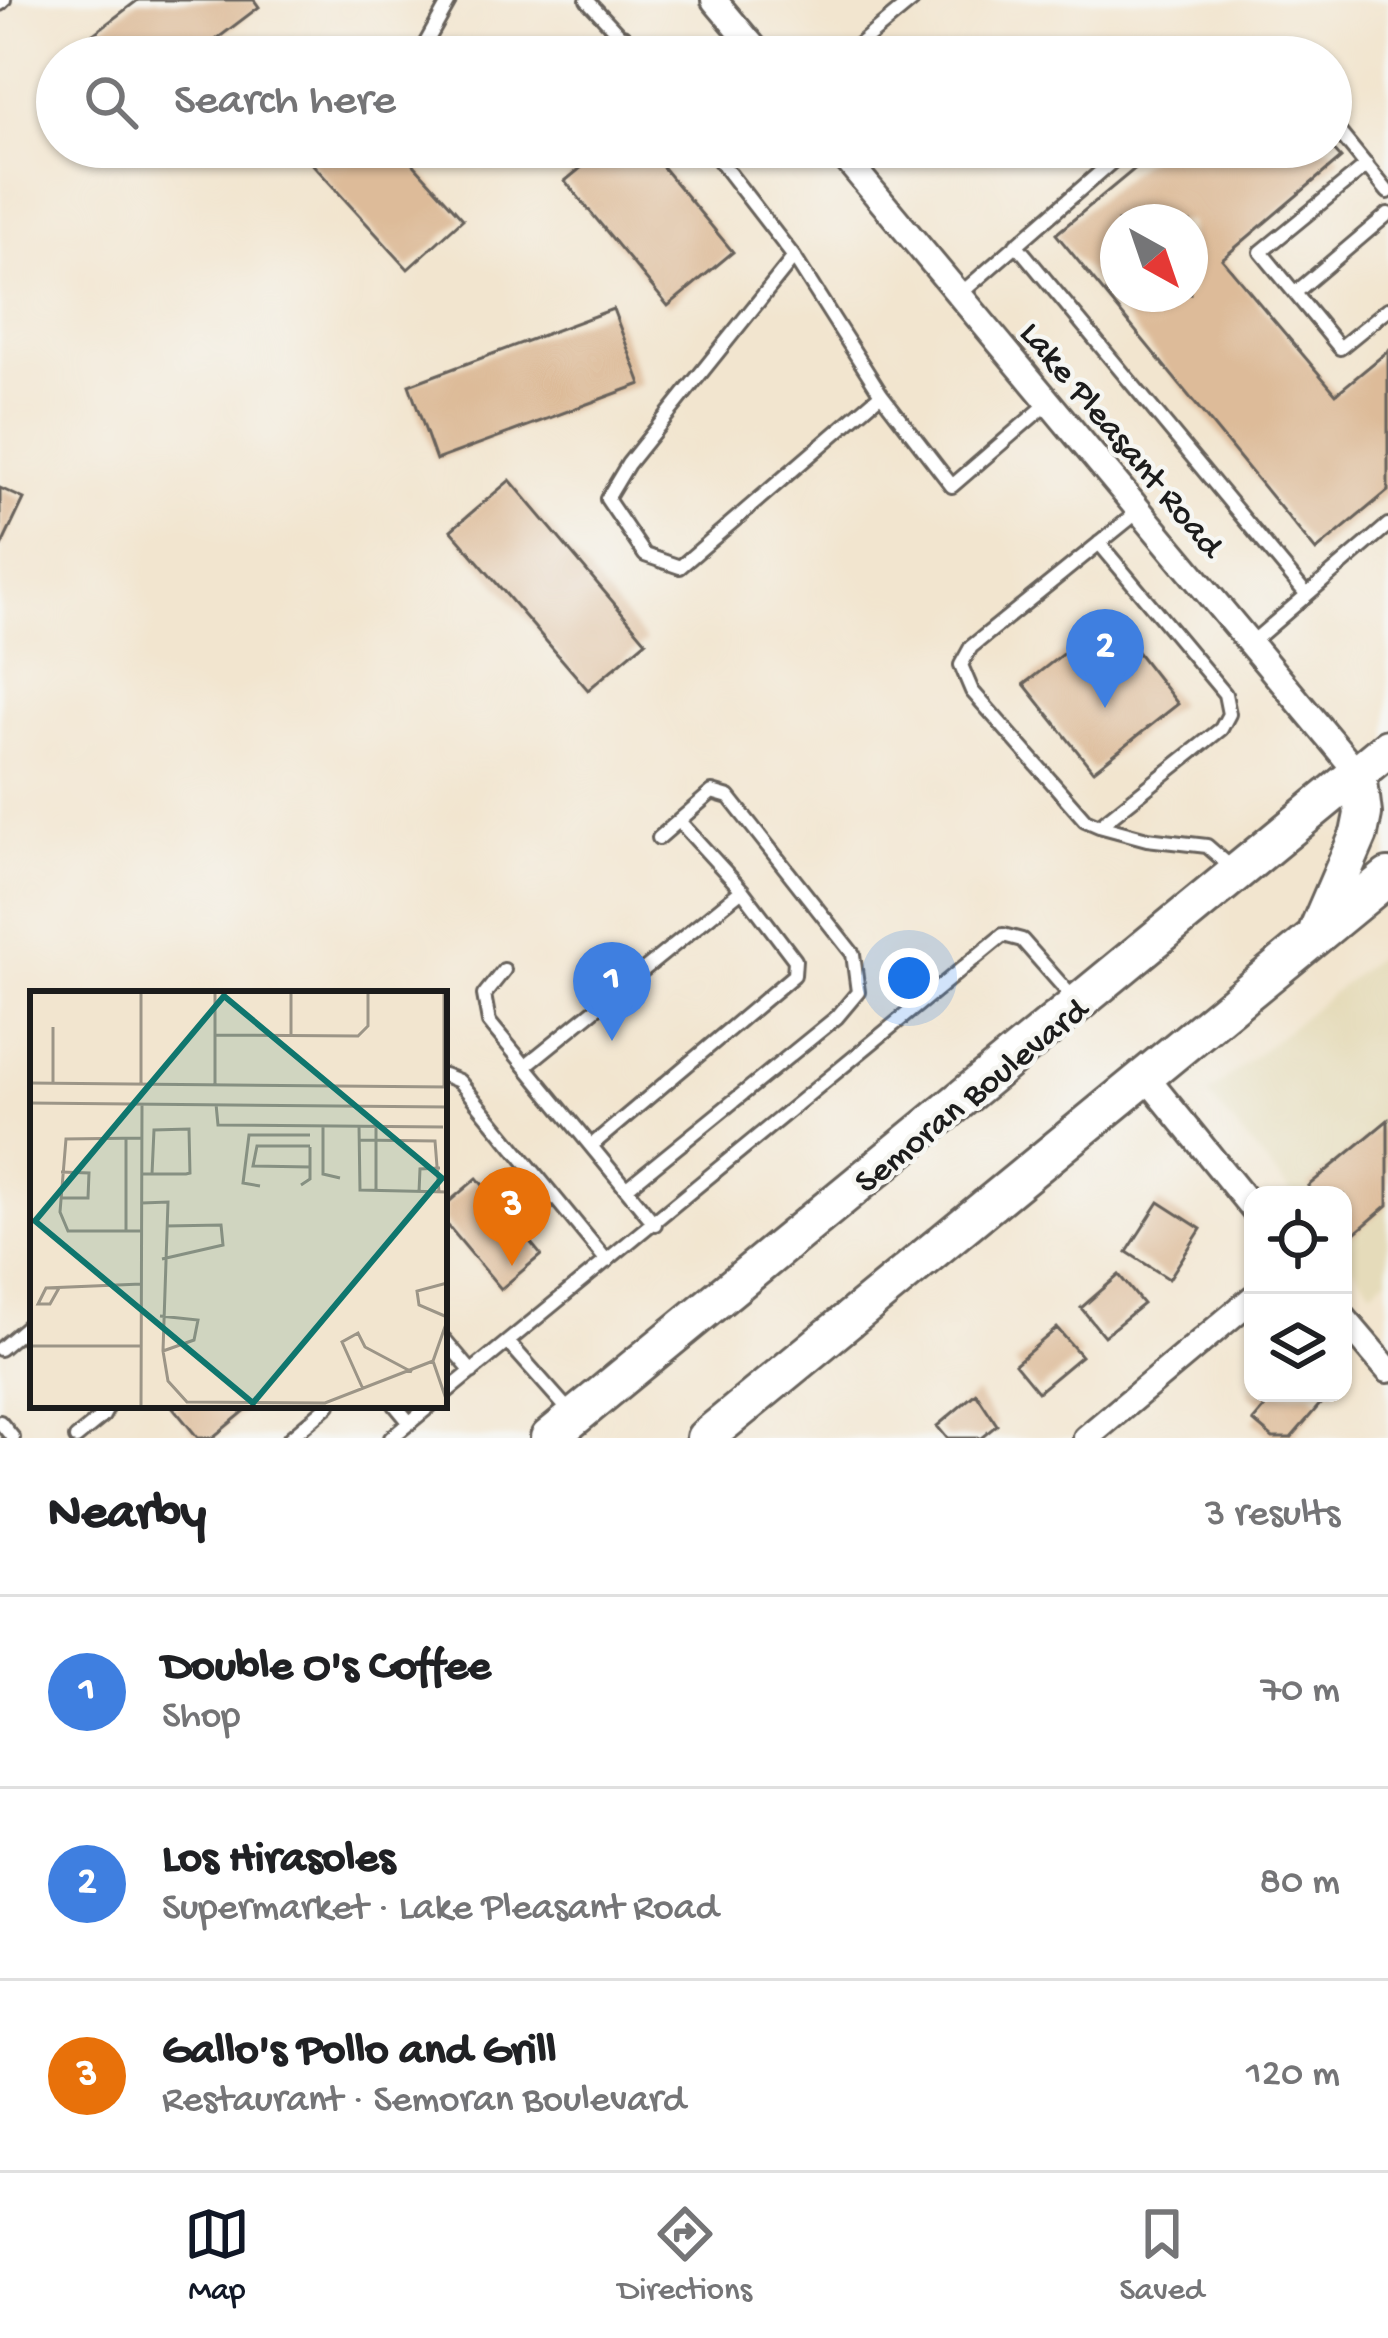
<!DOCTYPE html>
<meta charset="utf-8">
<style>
body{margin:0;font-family:"Gochi Hand",sans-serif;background:#f2f2f2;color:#202124}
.controls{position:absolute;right:36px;bottom:36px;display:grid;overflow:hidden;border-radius:24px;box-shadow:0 3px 9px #0004}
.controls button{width:108px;height:108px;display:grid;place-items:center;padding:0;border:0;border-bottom:3px solid #e0e0e0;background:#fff;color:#202124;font:60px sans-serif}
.compass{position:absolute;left:1100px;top:204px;width:108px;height:108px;border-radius:50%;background:#fff;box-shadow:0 3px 9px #0004;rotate:140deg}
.you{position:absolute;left:909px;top:978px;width:42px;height:42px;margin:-30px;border:9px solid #fff;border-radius:50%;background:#1a73e8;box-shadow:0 0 0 18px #1a73e833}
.badge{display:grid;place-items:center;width:78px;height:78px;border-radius:50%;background:#111827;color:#fff;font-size:39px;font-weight:700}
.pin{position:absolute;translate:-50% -99px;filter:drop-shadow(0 3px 6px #0008)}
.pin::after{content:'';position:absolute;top:63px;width:42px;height:36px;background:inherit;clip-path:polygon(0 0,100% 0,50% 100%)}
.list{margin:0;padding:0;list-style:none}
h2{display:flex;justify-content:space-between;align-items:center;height:156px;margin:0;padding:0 48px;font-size:51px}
h2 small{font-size:39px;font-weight:400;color:#757577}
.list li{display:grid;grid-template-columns:78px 1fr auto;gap:36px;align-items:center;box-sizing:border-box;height:192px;padding:0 48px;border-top:3px solid #e0e0e0}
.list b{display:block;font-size:45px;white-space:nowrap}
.list p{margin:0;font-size:39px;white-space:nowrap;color:#757577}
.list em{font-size:39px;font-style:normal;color:#757577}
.icon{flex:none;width:66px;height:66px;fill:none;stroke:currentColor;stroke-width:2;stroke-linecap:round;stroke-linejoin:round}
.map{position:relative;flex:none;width:1388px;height:1438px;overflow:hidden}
.search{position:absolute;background:#fff;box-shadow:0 3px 9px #0004;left:36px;right:36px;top:36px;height:132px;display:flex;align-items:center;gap:30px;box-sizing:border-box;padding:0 42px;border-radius:66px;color:#757577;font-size:45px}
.sheet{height:732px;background:#fff}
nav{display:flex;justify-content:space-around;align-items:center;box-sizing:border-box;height:168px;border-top:3px solid #e0e0e0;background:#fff;font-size:33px;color:#757577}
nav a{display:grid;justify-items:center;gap:6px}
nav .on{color:#111827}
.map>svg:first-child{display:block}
.built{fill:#e5dbba}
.building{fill:#db9;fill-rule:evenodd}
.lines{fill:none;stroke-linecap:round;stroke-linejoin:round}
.service-casing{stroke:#67625b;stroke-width:18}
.minor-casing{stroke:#67625b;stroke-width:30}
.primary-casing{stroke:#67625b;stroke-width:42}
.service{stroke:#fff;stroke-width:12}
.minor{stroke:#fff;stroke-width:24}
.primary{stroke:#fff;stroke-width:36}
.labels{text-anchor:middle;stroke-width:9;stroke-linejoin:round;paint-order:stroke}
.street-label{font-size:36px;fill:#1c1c1c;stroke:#f6f6f2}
.inset-road{fill:none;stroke:#9c9587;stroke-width:3}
.view{fill:#0f766e;fill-opacity:0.15;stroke:#0f766e;stroke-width:6}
.inset-edge{fill:none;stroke:#1c1c1c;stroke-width:6}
</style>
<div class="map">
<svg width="1388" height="1438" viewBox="0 0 1388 1438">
<rect width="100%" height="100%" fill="#f6f6f2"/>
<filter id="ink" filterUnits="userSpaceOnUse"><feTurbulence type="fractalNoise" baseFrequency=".00833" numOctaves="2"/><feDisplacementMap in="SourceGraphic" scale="24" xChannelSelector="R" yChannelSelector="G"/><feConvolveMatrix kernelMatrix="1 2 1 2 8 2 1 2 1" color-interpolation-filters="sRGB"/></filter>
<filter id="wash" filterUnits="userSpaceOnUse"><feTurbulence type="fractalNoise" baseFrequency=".004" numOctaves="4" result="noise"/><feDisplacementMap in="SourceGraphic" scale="48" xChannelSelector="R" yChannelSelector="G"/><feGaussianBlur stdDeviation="2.7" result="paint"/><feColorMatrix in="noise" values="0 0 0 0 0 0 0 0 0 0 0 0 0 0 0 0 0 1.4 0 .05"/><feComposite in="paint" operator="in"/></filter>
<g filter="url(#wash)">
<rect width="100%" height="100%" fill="#f2e5cf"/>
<path class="built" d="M 1388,948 L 1388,1276 L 1372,1290 L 1343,1255 L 1343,1195 L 1293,1195 L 1208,1094 Z"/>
<g id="blocks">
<path class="building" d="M 138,0 L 254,0 L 259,7 L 193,57 L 63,57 Z
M 297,147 L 398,147 L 463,219 L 408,269 Z
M 606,147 L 646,147 L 733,252 L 668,306 L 565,181 Z
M 1161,147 L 1331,147 L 1341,158 L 1222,259 L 1336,394 L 1388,351 L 1388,491 L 1316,551 L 1056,234 ZM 1118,222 L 1190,222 L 1190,294 L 1118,294 Z
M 613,309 L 641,384 L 436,460 L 409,385 Z
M 510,480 L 646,641 L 588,690 L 451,530 Z
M 0,488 L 24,499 L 0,549 Z
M 1110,617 L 1178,704 L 1093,771 L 1024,684 Z
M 1388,1120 L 1388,1205 L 1352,1236 L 1343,1226 L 1343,1195 L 1316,1195 L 1308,1186 Z
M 477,1178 L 541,1255 L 501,1289 L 444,1221 L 444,1206 Z
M 1159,1202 L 1201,1229 L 1169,1279 L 1127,1252 Z
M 1119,1275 L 1143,1304 L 1104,1336 L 1081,1308 Z
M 1057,1328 L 1081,1356 L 1038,1392 L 1015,1364 Z
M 1253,1386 L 1253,1393 L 1311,1393 L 1322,1402 L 1291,1438 L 1273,1438 L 1253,1421 L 1265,1407 L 1248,1393 Z
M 976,1393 L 997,1425 L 981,1438 L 947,1438 L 937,1426 Z
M 171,1405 L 252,1405 L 212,1438 L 198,1438 Z"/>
</g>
</g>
<g filter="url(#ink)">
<use href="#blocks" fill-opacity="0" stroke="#67625b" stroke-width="3"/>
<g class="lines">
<g class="service-casing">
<path id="service" d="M 587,0 L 640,57
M 0,4 L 4,0
M 418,57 L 450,0
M 598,57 L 623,36
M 844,57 L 913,0
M 1331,122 L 1388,192
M 709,147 L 794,257 L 881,394 L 952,486 L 1048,403
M 1367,165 L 1261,252 L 1340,348 L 1388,309
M 1016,244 L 1307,595
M 794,257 L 628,464 L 607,499 L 645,555 L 680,567 L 881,394
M 1295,293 L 1388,214
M 959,295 L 1129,147
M 1099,543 L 1225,694 L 1229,714 L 1221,729 L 1099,826 L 1085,820 L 972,691 L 961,665 L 971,647 L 1139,511
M 1251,643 L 1388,525
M 679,821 L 742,890
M 1099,826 L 1147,839 L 1207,846 L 1232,868
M 504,970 L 484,995 L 489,1022 L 655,1224
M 525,1066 L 742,890 L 795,960 L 794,975 L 592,1145
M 444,1075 L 459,1081 L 607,1261
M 628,1187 L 837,1017 L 858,992 L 853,954 L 729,797 L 712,792 L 659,838
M 444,1339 L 472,1372
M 508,1342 L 570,1412
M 0,1349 L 33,1321
M 444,1394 L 1003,935 L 1022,940 L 1073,998
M 395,1405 L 410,1423
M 0,1422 L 13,1438
M 76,1438 L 103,1416 L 109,1405
M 290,1438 L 329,1405
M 391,1438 L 431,1405"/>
</g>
<g class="minor-casing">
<path id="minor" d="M 714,0 L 762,57
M 836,147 L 1358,773
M 1146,1077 L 1253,1209
M 1343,1317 L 1388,1370
M 1086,1438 L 1253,1298"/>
</g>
<g class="primary-casing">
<path id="primary" d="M 1318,929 L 1359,834 L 1363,814 L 1358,773
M 549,1438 L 1388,748
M 705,1438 L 1388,877"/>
</g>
<use href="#service" class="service"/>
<use href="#minor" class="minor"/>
<use href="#primary" class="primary"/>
</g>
</g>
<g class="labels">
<g class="street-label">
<text transform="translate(1124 437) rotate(50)" y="13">Lake Pleasant Road</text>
<text transform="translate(969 1093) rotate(-39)" y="13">Semoran Boulevard</text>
</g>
</g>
<g transform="translate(30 991)">
<rect width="417" height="417" fill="#f2e5cf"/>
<path class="inset-road" d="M 414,1 L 414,96M 186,44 L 328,45 L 338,35 L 338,1M 261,44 L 261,1M 0,92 L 417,96M 23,92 L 23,36M 111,92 L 111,1M 185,93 L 185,1M 0,112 L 417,116M 186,113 L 188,134 L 413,136M 293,135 L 293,183 L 310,187M 329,135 L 330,199 L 417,201M 346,136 L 346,201M 329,149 L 405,150 L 409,201M 280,155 L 227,155 L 223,175 L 280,176M 31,181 L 59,182 L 58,207 L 31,207M 112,183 L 156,183 L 160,182 L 159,138 L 124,139 L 122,183M 271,194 L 280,188 L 280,156M 230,195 L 213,192 L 219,144 L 280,144M 389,201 L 390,178 L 410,177M 112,212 L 138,211 L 133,360 L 138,390 L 157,411 L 295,412 L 403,370 L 417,330M 96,240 L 96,147M 111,240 L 38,240 L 30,221 L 36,148 L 112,147M 132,268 L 193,254 L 191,234 L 136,235M 417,292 L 387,300 L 389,314 L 417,326M 29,297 L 20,313 L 8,313 L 16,297 L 111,293M 130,325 L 168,329 L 164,349 L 133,360M 0,355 L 110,355M 403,370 L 416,408M 333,398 L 312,351 L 328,342 L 335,356 L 382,381M 111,416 L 112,113"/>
<path class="view" d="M 194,5 L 412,187 L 223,412 L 5,230 Z"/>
<rect width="417" height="417" class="inset-edge"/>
</g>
</svg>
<div class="controls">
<button><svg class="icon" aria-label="locate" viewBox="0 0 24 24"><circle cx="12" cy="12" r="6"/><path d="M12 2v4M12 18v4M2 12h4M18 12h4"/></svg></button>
<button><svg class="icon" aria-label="layers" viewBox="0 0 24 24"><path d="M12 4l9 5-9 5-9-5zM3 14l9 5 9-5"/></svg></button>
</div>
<svg class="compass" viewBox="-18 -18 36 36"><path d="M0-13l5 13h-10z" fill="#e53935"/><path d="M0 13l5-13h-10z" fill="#757577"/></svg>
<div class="you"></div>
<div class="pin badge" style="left:612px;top:1041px;background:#3f7fe0">1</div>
<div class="pin badge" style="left:1105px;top:708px;background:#3f7fe0">2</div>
<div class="pin badge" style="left:512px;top:1266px;background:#e8710a">3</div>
<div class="search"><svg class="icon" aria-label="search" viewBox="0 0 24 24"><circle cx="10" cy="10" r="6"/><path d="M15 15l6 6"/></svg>Search here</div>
</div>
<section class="sheet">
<h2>Nearby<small>3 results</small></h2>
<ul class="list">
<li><span class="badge" style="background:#3f7fe0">1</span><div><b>Double O's Coffee</b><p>Shop</p></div><em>70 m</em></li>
<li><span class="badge" style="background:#3f7fe0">2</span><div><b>Los Hirasoles</b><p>Supermarket · Lake Pleasant Road</p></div><em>80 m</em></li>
<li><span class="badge" style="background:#e8710a">3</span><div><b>Gallo's Pollo and Grill</b><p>Restaurant · Semoran Boulevard</p></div><em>120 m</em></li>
</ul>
</section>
<nav>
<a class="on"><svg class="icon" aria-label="map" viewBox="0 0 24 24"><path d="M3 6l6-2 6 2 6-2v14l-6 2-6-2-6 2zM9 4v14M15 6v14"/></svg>Map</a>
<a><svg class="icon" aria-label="directions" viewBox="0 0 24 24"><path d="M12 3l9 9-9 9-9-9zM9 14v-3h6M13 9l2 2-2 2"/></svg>Directions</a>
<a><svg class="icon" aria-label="saved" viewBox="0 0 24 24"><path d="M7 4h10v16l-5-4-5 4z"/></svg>Saved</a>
</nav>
